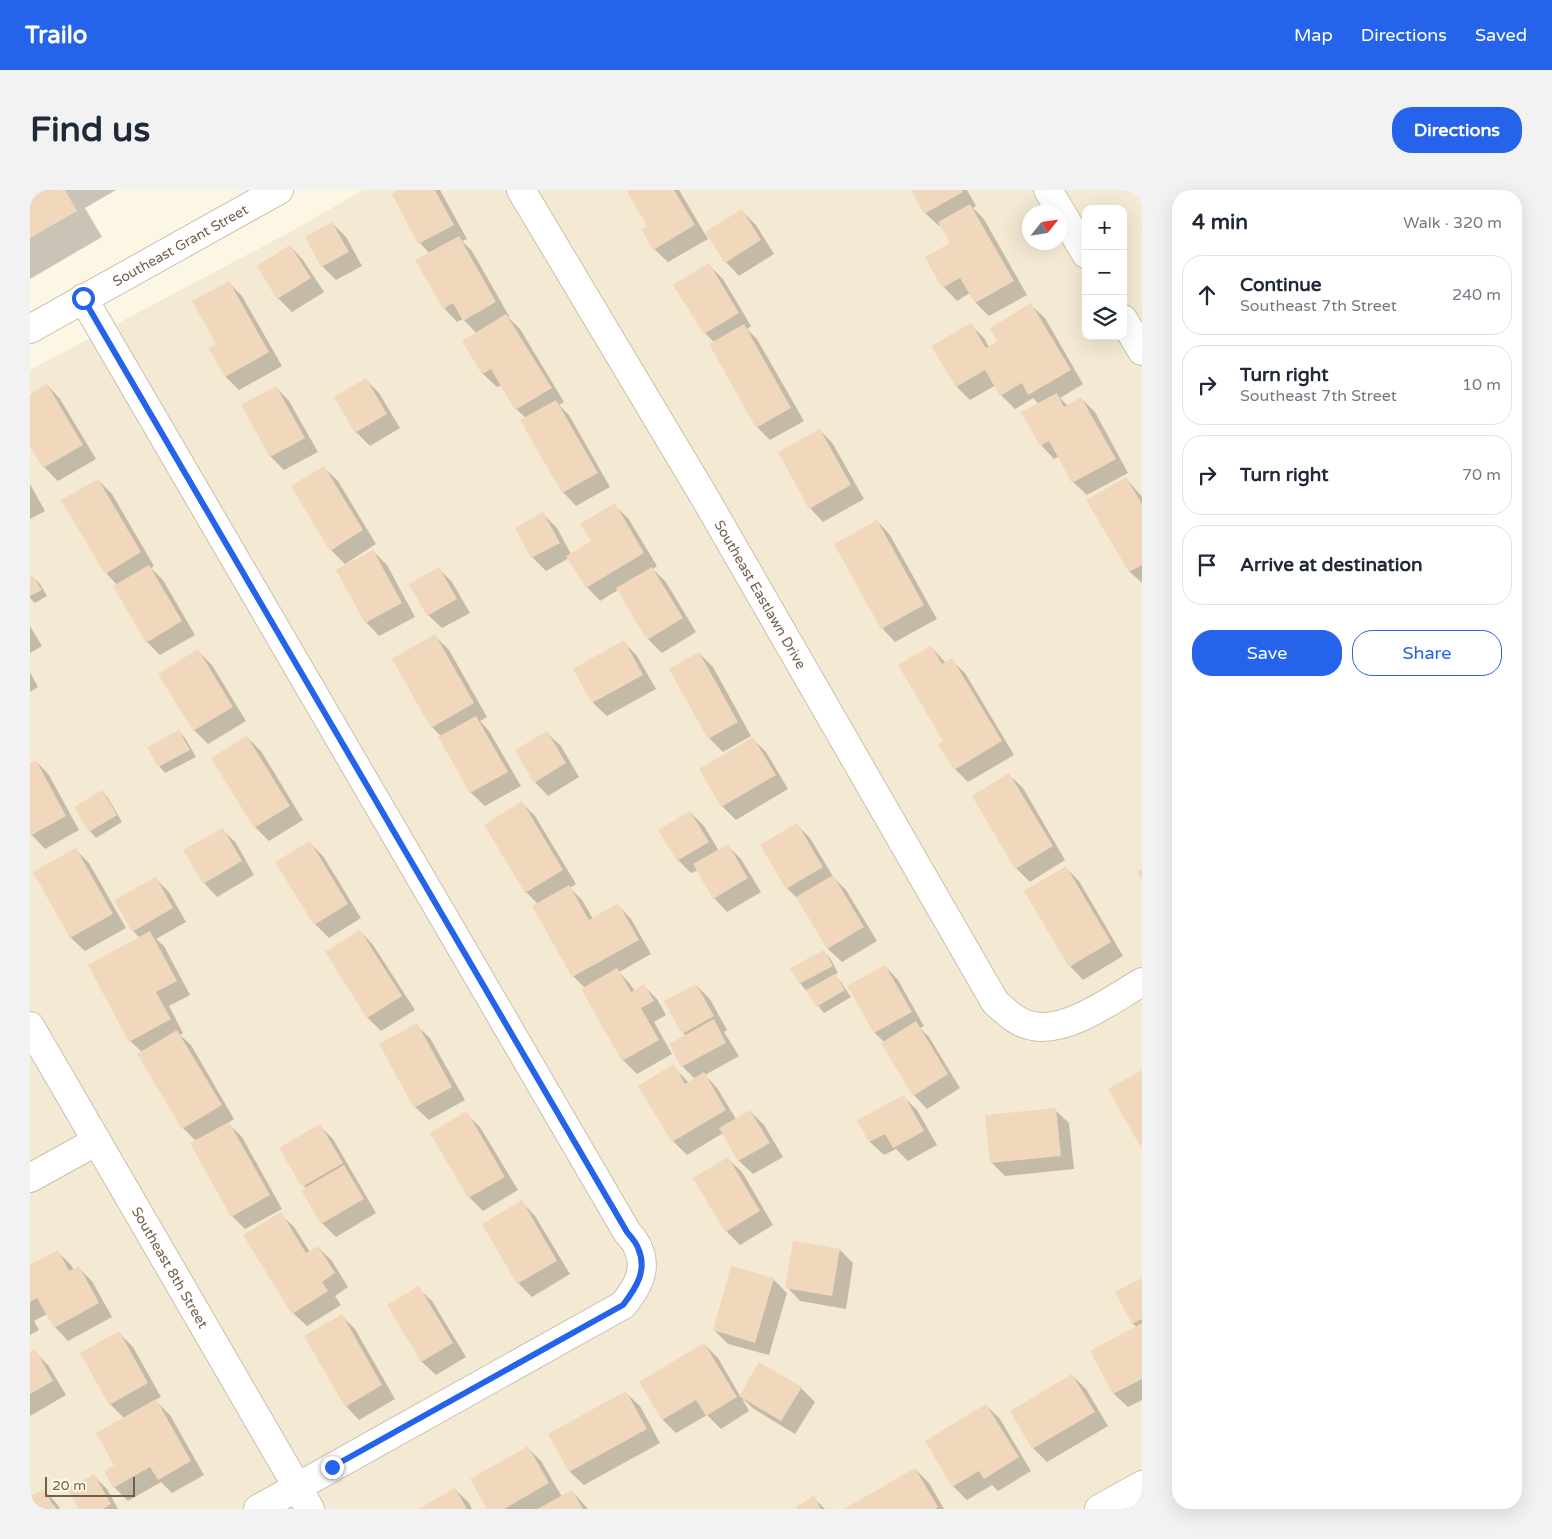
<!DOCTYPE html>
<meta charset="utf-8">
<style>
body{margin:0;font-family:"Varela Round",sans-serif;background:#f2f2f3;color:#1f2937}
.controls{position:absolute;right:15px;top:15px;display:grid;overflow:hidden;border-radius:10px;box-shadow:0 5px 20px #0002}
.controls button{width:45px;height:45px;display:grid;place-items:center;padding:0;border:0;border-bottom:1px solid #e0e1e3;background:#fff;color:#1f2937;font:25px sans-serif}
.compass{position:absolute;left:992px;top:15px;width:45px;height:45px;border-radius:50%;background:#fff;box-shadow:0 5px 20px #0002;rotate:60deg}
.scale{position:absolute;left:15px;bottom:12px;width:90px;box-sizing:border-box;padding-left:5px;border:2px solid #745f4a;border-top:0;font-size:14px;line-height:18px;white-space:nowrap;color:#745f4a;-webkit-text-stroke:4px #fffaea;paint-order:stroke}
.stop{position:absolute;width:15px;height:15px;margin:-11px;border:4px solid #2563eb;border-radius:50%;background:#fff}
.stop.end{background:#2563eb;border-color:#fff;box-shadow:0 1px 5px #0008}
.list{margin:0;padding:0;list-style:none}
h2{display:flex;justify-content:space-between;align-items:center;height:65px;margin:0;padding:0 20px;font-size:21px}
h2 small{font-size:16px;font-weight:400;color:#747a83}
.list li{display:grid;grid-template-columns:32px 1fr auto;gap:15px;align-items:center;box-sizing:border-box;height:80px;margin:0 10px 10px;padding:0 10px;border:1px solid #e0e1e3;border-radius:20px}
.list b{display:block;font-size:19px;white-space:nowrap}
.list p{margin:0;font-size:16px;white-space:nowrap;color:#747a83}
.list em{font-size:16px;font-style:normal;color:#747a83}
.actions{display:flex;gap:10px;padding:15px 20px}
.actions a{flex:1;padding:11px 0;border:1px solid #2563eb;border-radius:20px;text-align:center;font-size:18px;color:#2563eb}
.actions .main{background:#2563eb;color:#fff}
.icon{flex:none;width:28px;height:28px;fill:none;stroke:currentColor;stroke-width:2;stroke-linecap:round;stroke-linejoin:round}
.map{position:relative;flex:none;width:1112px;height:1319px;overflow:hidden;border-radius:20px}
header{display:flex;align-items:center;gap:30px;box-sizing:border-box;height:70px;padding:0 25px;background:#2563eb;color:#fff}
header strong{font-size:24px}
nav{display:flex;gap:28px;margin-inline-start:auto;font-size:18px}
.intro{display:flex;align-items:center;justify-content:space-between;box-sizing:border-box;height:120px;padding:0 30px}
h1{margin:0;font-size:35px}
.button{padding:12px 22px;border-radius:20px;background:#2563eb;color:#fff;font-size:18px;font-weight:700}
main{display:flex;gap:30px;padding:0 30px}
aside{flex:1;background:#fff;border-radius:20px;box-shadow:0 5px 20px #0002}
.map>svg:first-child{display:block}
.residential{fill:#f4e9d3;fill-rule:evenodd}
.shadow{fill:#0003}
.building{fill:#f1d8bc}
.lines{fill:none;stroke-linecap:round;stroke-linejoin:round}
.street-casing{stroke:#cebfab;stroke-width:30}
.street{stroke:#fff;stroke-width:28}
.route{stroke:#2563eb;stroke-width:6}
.labels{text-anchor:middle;stroke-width:5;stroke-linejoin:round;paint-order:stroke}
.street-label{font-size:14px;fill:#745f4a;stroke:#fffaea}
</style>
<header>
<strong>Trailo</strong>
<nav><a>Map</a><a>Directions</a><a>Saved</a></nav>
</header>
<div class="intro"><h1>Find us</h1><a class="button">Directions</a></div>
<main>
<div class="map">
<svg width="1112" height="1319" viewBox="0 0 1112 1319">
<rect width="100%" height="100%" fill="#fcf6e4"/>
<path class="residential" d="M 333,0 L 1112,0 L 1112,1319 L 0,1319 L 0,180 L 262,41 ZM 1056,19 L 1093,19 L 1093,146 L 1056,146 ZM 999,22 L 1030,22 L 1030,52 L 999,52 Z"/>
<path class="shadow" d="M 0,0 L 86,0 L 55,18 L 72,47 L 0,89 Z
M 372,0 L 410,0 L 437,49 L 432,51 L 442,61 L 479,126 L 478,127 L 490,139 L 534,212 L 529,215 L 539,225 L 580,297 L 546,316 L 533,302 L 496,228 L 486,219 L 472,195 L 467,197 L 453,184 L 433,151 L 446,143 L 433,129 L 427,132 L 414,118 L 400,64 L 390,53 L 363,5 Z
M 597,0 L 649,0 L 678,49 L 638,72 L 624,59 L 619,36 Z
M 883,0 L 937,0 L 946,16 L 943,18 L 954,29 L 997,105 L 959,126 L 946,113 L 940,103 L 927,111 L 914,97 L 897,68 L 922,54 L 911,35 L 909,36 L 895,23 Z
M 712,21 L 726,35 L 744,64 L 709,86 L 696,72 Z
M 302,33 L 316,47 L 332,76 L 306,90 L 292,76 L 276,48 Z
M 260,56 L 273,70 L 294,102 L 262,122 L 248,108 L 228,76 Z
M 679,75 L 693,89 L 721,136 L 717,139 L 727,149 L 774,231 L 740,250 L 727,237 L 684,152 L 675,143 Z
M 198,92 L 212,106 L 252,176 L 209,200 L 196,187 L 188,154 Z
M 1001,115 L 1015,128 L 1053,194 L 1030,208 L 1038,216 L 1051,208 L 1065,222 L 1098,283 L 1057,305 L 1043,292 L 1029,266 L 1024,269 L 1011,255 L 1009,214 L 1003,208 L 985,219 L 971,205 L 966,195 L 940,210 L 927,197 L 903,156 L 940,134 L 954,148 L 959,157 L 969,151 Z
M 336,190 L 349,203 L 370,238 L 340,256 L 326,242 Z
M 17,195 L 30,209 L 66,269 L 28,291 L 14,277 L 0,254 L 0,205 Z
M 246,197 L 259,211 L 288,262 L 254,280 L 241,267 L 212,216 Z
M 790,240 L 803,254 L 834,309 L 793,332 L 780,318 Z
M 294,278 L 308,291 L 346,354 L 315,374 L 301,360 Z
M 1096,288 L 1112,307 L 1112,393 L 1100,382 L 1058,311 Z
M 68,290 L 82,304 L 124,376 L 121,378 L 133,390 L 165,445 L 130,465 L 117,452 L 87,395 L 76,383 Z
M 0,294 L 15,321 L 0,329 Z
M 584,315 L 598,328 L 627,376 L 623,379 L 636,392 L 666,442 L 632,463 L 618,449 L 588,400 L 570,411 L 557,397 L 539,368 L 516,381 L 502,367 L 487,338 L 513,324 L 527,338 L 541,364 L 562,352 Z
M 847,331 L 860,345 L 907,429 L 865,452 L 852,438 Z
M 343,361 L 357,375 L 385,427 L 349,446 L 336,432 Z
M 409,379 L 422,392 L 440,423 L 412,438 L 398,425 Z
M 3,387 L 10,394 L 17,406 L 5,413 L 0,408 L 0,389 Z
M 0,436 L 12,456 L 0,463 Z
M 405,446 L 419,460 L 457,527 L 450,531 L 459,541 L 491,596 L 455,616 L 441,603 L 410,548 L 412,547 L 402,537 Z
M 594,452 L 607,466 L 626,499 L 577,526 L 563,513 L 545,479 Z
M 901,457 L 916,473 L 921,470 L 935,483 L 984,565 L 938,592 L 925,579 L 915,551 Z
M 168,461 L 182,475 L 216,531 L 178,554 L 164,540 L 130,484 Z
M 669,463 L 683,477 L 721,546 L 693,562 L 679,548 Z
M 0,482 L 8,497 L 0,502 Z
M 149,541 L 155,548 L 166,567 L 135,583 L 129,576 Z
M 517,543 L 531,556 L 549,587 L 518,606 L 505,592 Z
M 217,547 L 231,561 L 273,630 L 239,651 L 225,637 L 183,568 Z
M 723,549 L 736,562 L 758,599 L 706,630 L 692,616 L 671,580 Z
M 6,571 L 19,585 L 49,640 L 15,659 L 0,643 L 0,574 Z
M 979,585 L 993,598 L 1035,670 L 1000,692 L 986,678 Z
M 72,601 L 78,608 L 92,632 L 66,648 L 60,641 Z
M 492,613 L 505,626 L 546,694 L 540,698 L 552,710 L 563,729 L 588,715 L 601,729 L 621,764 L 589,782 L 600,794 L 605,801 L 614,796 L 627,809 L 636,825 L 624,832 L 642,864 L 607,884 L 593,870 L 553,799 L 555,798 L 543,786 L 504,716 L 508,714 L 496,702 Z
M 660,622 L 674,636 L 689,661 L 698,656 L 711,669 L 731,702 L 697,722 L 684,708 L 668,680 L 661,683 L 648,670 Z
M 767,635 L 780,648 L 804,688 L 816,700 L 847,751 L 812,772 L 798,759 L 768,709 L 757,698 Z
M 192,639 L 206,653 L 224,685 L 187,707 L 174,693 Z
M 280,653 L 293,666 L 331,728 L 299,748 L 285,734 Z
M 46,660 L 59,673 L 96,738 L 55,761 L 41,748 L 4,683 Z
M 1036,678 L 1049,691 L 1093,766 L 1053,790 L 1040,776 Z
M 125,688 L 139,702 L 156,732 L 126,749 L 134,756 L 160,805 L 139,816 L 153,843 L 150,845 L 161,855 L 204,929 L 198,933 L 212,947 L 252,1019 L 215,1039 L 202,1026 L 166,951 L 153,938 L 112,862 L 100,851 L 110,748 L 103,741 Z
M 330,741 L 343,755 L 385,820 L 351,841 L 338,828 L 297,762 Z
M 793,761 L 800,768 L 808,783 L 804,785 L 811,792 L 821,807 L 794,823 L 770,793 L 762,779 Z
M 855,776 L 868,790 L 894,836 L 890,838 L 899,847 L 930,898 L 897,919 L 884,905 L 854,852 L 845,843 L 819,796 Z
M 666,795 L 680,809 L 697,840 L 694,842 L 709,866 L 675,885 L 687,898 L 706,929 L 720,921 L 734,935 L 753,967 L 723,984 L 709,971 L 693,943 L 657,965 L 643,951 L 643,876 L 659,893 L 665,889 L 652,876 L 656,846 L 653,843 Z
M 386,835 L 400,848 L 435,910 L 399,930 L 385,917 Z
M 873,906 L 887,920 L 907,955 L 878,971 L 866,959 L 854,965 L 840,952 L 829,931 Z
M 1025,920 L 1039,933 L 1044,979 L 975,986 L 961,972 Z
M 436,923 L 450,937 L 488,1000 L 453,1021 L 439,1007 L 401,944 Z
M 290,936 L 303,949 L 346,1023 L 306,1047 L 292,1033 L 276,999 L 251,959 Z
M 698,969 L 712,982 L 743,1035 L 710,1055 L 696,1041 Z
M 492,1012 L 505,1026 L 540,1084 L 502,1107 L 488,1093 L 454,1034 Z
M 250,1024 L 264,1037 L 280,1062 L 288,1057 L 302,1071 L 318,1097 L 305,1106 L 311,1115 L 277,1136 L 263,1123 Z
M 810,1060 L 823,1073 L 816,1119 L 770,1111 L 757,1097 Z
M 27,1061 L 41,1075 L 44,1080 L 49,1078 L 62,1091 L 82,1127 L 38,1151 L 25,1137 L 17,1124 L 4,1131 L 9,1140 L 0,1145 L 0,1076 Z
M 743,1089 L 757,1103 L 739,1165 L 698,1154 L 684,1140 Z
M 1112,1089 L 1112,1210 L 1098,1217 L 1084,1204 L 1062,1161 L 1107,1137 L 1103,1134 L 1087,1103 Z
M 388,1098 L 402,1111 L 436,1167 L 406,1185 L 392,1172 L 359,1116 Z
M 312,1126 L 325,1139 L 365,1209 L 329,1230 L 316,1216 Z
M 89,1143 L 103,1157 L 131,1207 L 125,1210 L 140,1225 L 174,1285 L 142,1303 L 131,1292 L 98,1311 L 84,1297 L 76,1281 L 86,1275 L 95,1229 L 80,1214 Z
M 674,1154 L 688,1168 L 710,1206 L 771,1198 L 785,1212 L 765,1244 L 724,1219 L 712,1208 L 719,1221 L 691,1239 L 677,1225 L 646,1243 L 633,1230 L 611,1193 Z
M 4,1161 L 18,1175 L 36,1205 L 0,1226 L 0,1164 Z
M 1042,1185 L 1056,1199 L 1078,1236 L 1017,1272 L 1003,1258 L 981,1221 Z
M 596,1203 L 610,1216 L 630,1253 L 554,1295 L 540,1282 L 520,1244 Z
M 956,1215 L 970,1229 L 1001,1281 L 968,1301 L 962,1295 L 937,1310 L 923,1296 L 896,1251 Z
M 498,1258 L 511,1271 L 532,1307 L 542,1301 L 558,1319 L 458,1319 Z
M 885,1279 L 899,1293 L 914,1319 L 817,1319 Z
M 63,1285 L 77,1299 L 88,1319 L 50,1319 Z
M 425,1299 L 439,1313 L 442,1319 L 390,1319 Z
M 14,1300 L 27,1314 L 30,1319 L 26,1319 L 24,1315 L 21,1315 L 23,1319 L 0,1319 L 0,1308 Z
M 784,1308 L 795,1319 L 769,1319 Z"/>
<path class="building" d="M 0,0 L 35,0 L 47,21 L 0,48 Z
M 369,0 L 405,0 L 424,35 L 388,54 L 362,4 Z
M 596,0 L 644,0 L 665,35 L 623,60 L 611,39 L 617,36 Z
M 881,0 L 932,0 L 933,2 L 894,24 Z
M 940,14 L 984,91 L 945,113 L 930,88 L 912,98 L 895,67 L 920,53 L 908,32 Z
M 712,19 L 731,50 L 695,73 L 675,42 Z
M 302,32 L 319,62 L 291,77 L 275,47 Z
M 429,46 L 466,112 L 433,131 L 423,113 L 413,119 L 385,70 Z
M 260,55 L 281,88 L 247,109 L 227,76 Z
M 679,73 L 709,123 L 674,144 L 643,95 Z
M 199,91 L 239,162 L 195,187 L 178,158 L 186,154 L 162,111 Z
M 1001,113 L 1041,180 L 998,205 L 992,193 L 970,206 L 955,180 L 926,197 L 901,156 L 941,133 L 956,158 L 967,151 L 960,138 Z
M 476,124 L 522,198 L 485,220 L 461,179 L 452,184 L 432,151 Z
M 714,134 L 761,218 L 726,238 L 679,154 Z
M 336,188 L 357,224 L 325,243 L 304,207 Z
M 17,194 L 53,255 L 13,278 L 0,257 L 0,204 Z
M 246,196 L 275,248 L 240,267 L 211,215 Z
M 1027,203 L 1034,217 L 1051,207 L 1086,269 L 1042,293 L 1019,251 L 1010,256 L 991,222 Z
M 526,210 L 568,283 L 532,303 L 490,230 Z
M 790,239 L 821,295 L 779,319 L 748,262 Z
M 294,276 L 333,340 L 300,361 L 261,296 Z
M 1096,287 L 1112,314 L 1112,375 L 1099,382 L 1056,310 Z
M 68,289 L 111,362 L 75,384 L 31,310 Z
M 585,313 L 614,363 L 556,398 L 536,366 L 561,351 L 550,334 Z
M 513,322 L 530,353 L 501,368 L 485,338 Z
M 847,330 L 894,415 L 851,439 L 804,354 Z
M 343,360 L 372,413 L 335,433 L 306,380 Z
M 119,375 L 152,431 L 116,453 L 83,396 Z
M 409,377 L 427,409 L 397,426 L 379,394 Z
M 622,377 L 653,428 L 617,450 L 586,398 Z
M 3,386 L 12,400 L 0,406 L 0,387 Z
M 405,444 L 444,513 L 401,538 L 362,469 Z
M 594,450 L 613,485 L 562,513 L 543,479 Z
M 901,456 L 912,474 L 922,468 L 972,551 L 924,580 L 908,554 L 913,551 L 868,475 Z
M 168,459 L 203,517 L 163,541 L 128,484 Z
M 669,462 L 708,532 L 678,549 L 639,479 Z
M 446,526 L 478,582 L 440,603 L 408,547 Z
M 149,540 L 160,560 L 128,577 L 117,557 Z
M 517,541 L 536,573 L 504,593 L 485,560 Z
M 217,546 L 260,616 L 224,638 L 181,568 Z
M 723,547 L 746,585 L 691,617 L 669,579 Z
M 6,570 L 36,626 L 0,646 L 0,573 Z
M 979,583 L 1023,656 L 985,679 L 942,606 Z
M 72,600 L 87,625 L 59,642 L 44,617 Z
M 492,611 L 533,680 L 495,703 L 454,635 Z
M 660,621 L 679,652 L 647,671 L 628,640 Z
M 767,633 L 793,677 L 756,699 L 730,655 Z
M 193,638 L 212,671 L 173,694 L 153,660 Z
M 280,651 L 318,714 L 284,735 L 245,672 Z
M 698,654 L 718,688 L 683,709 L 663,674 Z
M 46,658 L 83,724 L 40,748 L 3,682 Z
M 1036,676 L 1081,752 L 1039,777 L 994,701 Z
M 1112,679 L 1112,690 L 1107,682 Z
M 803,685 L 834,737 L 797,759 L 766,707 Z
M 126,687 L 143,718 L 102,742 L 84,710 Z
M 539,695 L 559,730 L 588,713 L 609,750 L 542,787 L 502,716 Z
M 330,740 L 372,806 L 337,828 L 295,762 Z
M 120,741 L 147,791 L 126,802 L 141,829 L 99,852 L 58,775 Z
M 794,760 L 803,776 L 769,794 L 760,778 Z
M 855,775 L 882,822 L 844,843 L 817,796 Z
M 587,778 L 601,802 L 614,794 L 624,811 L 611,818 L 629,850 L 592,871 L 551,799 Z
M 805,784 L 815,800 L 786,817 L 776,800 Z
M 666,794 L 684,826 L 652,844 L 634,811 Z
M 684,829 L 696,853 L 651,877 L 639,854 Z
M 886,831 L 918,884 L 883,906 L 851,853 Z
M 387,833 L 422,897 L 384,918 L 349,854 Z
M 147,840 L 192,915 L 152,939 L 107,864 Z
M 644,874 L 655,894 L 674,882 L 696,920 L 642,952 L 608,896 Z
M 1112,880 L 1112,955 L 1110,956 L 1078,899 Z
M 874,905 L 894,941 L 863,958 L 855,944 L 839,952 L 827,930 Z
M 1026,918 L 1031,966 L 960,973 L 955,925 Z
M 720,920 L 740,953 L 708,971 L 689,938 Z
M 437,921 L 475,987 L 438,1008 L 400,943 Z
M 199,932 L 240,1005 L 201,1027 L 160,953 Z
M 290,934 L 313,973 L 272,997 L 249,958 Z
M 698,967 L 730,1021 L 695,1042 L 663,988 Z
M 314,975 L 334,1009 L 291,1034 L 271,1000 Z
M 492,1010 L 527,1071 L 487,1094 L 452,1034 Z
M 251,1022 L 276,1063 L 288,1056 L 305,1083 L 292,1092 L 298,1101 L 262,1124 L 213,1045 Z
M 763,1051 L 810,1059 L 802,1106 L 755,1098 Z
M 28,1060 L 39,1081 L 49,1076 L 69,1113 L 24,1138 L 7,1108 L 0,1112 L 0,1075 Z
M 701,1076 L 744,1088 L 725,1153 L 683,1140 Z
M 1112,1088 L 1112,1129 L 1102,1134 L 1085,1102 Z
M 389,1096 L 423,1153 L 391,1172 L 357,1115 Z
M 312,1124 L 352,1195 L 315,1217 L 274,1146 Z
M 1112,1133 L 1112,1189 L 1083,1204 L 1060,1161 Z
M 89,1141 L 118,1193 L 79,1215 L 50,1163 Z
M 674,1153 L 707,1207 L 676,1226 L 666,1210 L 632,1230 L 609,1192 Z
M 5,1159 L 23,1191 L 0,1204 L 0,1162 Z
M 729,1172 L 772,1197 L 751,1231 L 709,1206 Z
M 1042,1184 L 1065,1222 L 1002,1259 L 980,1221 Z
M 596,1201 L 617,1239 L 539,1282 L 518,1244 Z
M 126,1209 L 161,1271 L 128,1290 L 120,1277 L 83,1298 L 74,1281 L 84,1275 L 66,1243 Z
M 956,1214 L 989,1267 L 954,1289 L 949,1281 L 922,1297 L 895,1251 Z
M 498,1256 L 519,1293 L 474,1319 L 457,1319 L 440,1289 Z
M 885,1278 L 908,1317 L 905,1319 L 814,1319 Z
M 64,1284 L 81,1314 L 73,1319 L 49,1319 L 37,1299 Z
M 425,1298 L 437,1319 L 388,1319 Z
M 14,1299 L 25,1319 L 0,1319 L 0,1306 Z
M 542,1300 L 553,1319 L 507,1319 Z
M 784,1306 L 791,1319 L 767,1319 L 766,1317 Z"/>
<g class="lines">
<g class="street-casing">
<g id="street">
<path id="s1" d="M 491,0 L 675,308 L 965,812 C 976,822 988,834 1003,836 C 1037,843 1083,809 1112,792"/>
<path d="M 1018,0 L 1056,64"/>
<path d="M 53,108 L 597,1042 C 601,1047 606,1052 608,1058 C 618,1080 607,1098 593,1115 L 228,1319"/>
<path d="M 1093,129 L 1112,161"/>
<path id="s2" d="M 0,139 L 249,0"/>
<path id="s3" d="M 0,836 L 280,1319"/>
<path d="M 0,988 L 67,951"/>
<path d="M 1069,1319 L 1112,1295"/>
</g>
</g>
<use href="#street" class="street"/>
</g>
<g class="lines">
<path class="route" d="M 53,108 L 597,1042 C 601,1047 606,1052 608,1058 C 618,1080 606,1098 593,1115 L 302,1277"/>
</g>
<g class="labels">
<g class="street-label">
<text dy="5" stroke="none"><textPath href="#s2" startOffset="172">Southeast Grant Street</textPath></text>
<text dy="5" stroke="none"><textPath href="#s1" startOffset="470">Southeast Eastlawn Drive</textPath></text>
<text dy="5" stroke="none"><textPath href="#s3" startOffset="279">Southeast 8th Street</textPath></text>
</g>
</g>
</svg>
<div class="controls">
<button>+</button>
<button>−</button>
<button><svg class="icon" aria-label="layers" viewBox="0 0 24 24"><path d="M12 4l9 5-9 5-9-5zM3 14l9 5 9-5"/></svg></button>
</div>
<svg class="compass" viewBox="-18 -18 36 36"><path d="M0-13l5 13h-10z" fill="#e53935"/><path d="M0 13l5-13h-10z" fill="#747a83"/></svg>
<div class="scale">20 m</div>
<div class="stop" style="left:53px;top:108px"></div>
<div class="stop end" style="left:302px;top:1277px"></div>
</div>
<aside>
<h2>4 min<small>Walk · 320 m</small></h2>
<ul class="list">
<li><svg class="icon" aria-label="ahead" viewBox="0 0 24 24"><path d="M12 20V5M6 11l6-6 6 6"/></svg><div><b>Continue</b><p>Southeast 7th Street</p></div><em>240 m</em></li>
<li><svg class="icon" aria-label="right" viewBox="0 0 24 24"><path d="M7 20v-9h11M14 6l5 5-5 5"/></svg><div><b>Turn right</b><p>Southeast 7th Street</p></div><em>10 m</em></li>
<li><svg class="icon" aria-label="right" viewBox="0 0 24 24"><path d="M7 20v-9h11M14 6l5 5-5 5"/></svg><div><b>Turn right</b></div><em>70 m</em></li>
<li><svg class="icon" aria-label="arrive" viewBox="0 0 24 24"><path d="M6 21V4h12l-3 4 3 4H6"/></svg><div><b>Arrive at destination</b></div></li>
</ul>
<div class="actions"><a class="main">Save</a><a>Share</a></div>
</aside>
</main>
